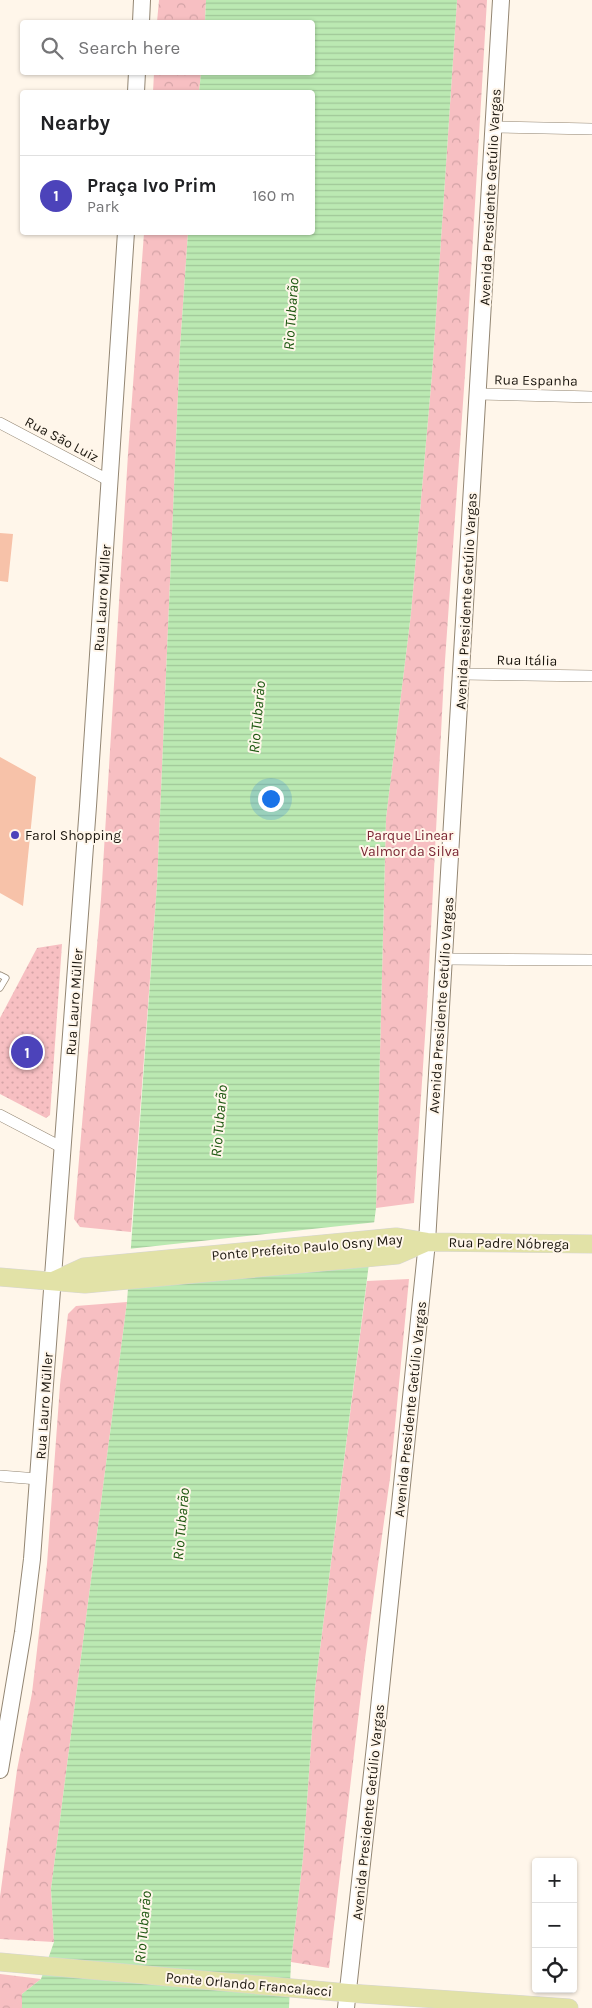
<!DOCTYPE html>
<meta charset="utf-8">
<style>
body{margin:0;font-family:Karla,sans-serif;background:#f2f2f2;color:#202124}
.controls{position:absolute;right:15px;bottom:15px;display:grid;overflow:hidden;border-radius:5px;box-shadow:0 1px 4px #0004}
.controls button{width:45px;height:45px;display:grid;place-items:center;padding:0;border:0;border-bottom:1px solid #e0e0e0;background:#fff;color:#202124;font:25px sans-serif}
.you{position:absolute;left:270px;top:798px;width:18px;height:18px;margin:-12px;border:4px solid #fff;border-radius:50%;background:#1a73e8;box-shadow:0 0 0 8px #1a73e833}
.badge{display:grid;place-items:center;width:32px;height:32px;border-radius:50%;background:#4c43ba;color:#fff;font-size:16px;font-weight:700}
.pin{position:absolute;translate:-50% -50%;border:2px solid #fff;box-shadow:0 1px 5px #0006}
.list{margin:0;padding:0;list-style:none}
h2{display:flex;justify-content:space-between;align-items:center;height:65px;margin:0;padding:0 20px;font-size:21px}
h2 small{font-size:16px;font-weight:400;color:#757577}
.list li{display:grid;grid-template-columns:32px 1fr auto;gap:15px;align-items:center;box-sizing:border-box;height:80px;padding:0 20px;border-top:1px solid #e0e0e0}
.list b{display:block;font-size:19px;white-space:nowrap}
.list p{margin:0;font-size:16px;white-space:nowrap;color:#757577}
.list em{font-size:16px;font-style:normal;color:#757577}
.icon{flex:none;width:28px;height:28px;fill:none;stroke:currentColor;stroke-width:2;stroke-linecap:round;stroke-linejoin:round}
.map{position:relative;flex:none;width:592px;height:2008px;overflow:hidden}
.search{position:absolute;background:#fff;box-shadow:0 1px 4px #0004;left:20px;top:20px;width:295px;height:55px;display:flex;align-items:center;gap:12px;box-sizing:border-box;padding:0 18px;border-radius:5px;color:#757577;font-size:19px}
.panel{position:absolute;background:#fff;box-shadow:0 1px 4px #0004;left:20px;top:90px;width:295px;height:145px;border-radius:5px}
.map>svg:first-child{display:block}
.green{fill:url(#green-dots)}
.forest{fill:url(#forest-crowns)}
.water{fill:url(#water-rules)}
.pier{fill:#fff6ea}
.building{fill:#f7c2a9}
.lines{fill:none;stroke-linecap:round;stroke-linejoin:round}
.lane-casing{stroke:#938673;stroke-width:7}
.street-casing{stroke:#938673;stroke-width:12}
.secondary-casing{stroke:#938673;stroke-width:18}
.primary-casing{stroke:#d6d5d4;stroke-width:19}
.lane{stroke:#fff;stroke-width:5.5}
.street{stroke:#fff;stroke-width:11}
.secondary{stroke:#fff;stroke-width:16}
.primary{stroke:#e2e2a7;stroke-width:18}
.poi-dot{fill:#4c43ba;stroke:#fff6ea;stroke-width:2}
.labels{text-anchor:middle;stroke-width:4;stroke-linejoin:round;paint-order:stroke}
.street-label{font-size:14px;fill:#1c170f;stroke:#fff6ea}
.poi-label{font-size:14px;fill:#1c170f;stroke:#fff6ea;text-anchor:start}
.park-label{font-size:14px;fill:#7a2533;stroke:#fff6ea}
.water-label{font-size:15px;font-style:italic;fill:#1e5811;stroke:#fff6ea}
</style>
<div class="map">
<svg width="592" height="2008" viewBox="0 0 592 2008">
<defs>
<pattern id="green-dots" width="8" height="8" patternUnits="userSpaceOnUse" patternTransform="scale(1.25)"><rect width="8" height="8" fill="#f7bfc2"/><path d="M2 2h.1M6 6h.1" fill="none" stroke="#d3a3a6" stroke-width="1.8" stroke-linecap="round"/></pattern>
<pattern id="forest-crowns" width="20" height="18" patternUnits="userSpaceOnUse" patternTransform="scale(1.25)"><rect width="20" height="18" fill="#f7bfc2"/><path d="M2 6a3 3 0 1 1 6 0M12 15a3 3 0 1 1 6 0" fill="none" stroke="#d3a3a6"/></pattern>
<pattern id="water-rules" width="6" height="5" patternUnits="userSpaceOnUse" patternTransform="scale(1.25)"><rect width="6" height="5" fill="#bbe9b2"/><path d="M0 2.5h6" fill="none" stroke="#a0c798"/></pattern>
</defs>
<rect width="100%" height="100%" fill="#fff6ea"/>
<path class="green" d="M 62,944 L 50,1115 L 46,1118 L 0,1094 L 0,1018 L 37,948 Z"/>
<path class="forest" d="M 159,0 L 206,0 L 205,22 L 157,22 Z
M 457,0 L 487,0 L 465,374 L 444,675 L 427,1006 L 414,1203 L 376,1208 L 386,818 L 411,613 L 432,374 Z
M 154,73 L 201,73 L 199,92 L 153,92 Z
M 144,233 L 188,233 L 180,348 L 157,885 L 131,1232 L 80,1227 L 74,1219 L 101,899 L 128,454 Z
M 409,1279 L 390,1478 L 365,1659 L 329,1968 L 291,1962 L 303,1857 L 315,1688 L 367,1281 Z
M 127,1302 L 51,1889 L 54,1942 L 0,1939 L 0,1897 L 17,1770 L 32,1693 L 47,1564 L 60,1385 L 68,1314 L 76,1306 Z
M 0,1974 L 41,1979 L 22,1994 L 22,2008 L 0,2008 Z"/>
<path class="water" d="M 206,0 L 457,0 L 432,374 L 411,613 L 386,818 L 376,1208 L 315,1688 L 303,1857 L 291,1962 L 289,2008 L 22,2008 L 22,1994 L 41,1979 L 54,1942 L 51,1889 L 127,1302 L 157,885 L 180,348 L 188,233 L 312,232 L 312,92 L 199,92 L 201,73 L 312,72 L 312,22 L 205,22 Z"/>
<path class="pier" d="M 377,1222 L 372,1261 L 125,1285 L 128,1249 Z"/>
<path class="building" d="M 0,533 L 13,534 L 8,582 L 0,581 Z
M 0,757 L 36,777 L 23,906 L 0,893 Z"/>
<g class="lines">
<g class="lane-casing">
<path id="lane" d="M 0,975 L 6,978 L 0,988"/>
</g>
<g class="street-casing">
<path id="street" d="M 494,127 L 592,129
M 479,394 L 592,397
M 0,423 L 110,481
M 462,674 L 592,676
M 444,959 L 592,960
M 0,1115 L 63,1148
M 0,1476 L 38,1479"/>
</g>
<g class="secondary-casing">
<path id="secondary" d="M 141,22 L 142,0
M 136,92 L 137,72
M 0,1770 L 23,1632 L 32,1559 L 88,806 L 126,232
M 346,2008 L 376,1737 L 427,1242 L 501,0"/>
</g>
<g class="primary-casing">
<path id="primary" d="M 0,1277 L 85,1284 L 397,1255 L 427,1242
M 53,1281 L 84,1267 L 396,1237 L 427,1242 L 592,1244
M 0,1962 L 348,1993 L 569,2008"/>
</g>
<use href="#lane" class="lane"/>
<use href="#street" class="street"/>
<use href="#secondary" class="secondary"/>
<use href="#primary" class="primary"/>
</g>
<circle class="poi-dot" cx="15" cy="835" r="5"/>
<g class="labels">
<g class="street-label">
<text transform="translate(490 197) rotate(-87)" y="5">Avenida Presidente Getúlio Vargas</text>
<text transform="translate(536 380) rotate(1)" y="5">Rua Espanha</text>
<text transform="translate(62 439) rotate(28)" y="5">Rua São Luiz</text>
<text transform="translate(102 598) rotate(-86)" y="5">Rua Lauro Müller</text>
<text transform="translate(466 601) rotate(-87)" y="5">Avenida Presidente Getúlio Vargas</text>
<text transform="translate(527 660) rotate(1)" y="5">Rua Itália</text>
<text transform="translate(74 1002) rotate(-86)" y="5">Rua Lauro Müller</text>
<text transform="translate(441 1005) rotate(-86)" y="5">Avenida Presidente Getúlio Vargas</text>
<text transform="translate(509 1243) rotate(1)" y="5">Rua Padre Nóbrega</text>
<text transform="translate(307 1247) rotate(-5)" y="5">Ponte Prefeito Paulo Osny May</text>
<text transform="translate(44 1406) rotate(-86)" y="5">Rua Lauro Müller</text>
<text transform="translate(410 1409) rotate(-84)" y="5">Avenida Presidente Getúlio Vargas</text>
<text transform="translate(368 1812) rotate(-84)" y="5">Avenida Presidente Getúlio Vargas</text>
<text transform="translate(249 1984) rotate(5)" y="5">Ponte Orlando Francalacci</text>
</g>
<g class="poi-label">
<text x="25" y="840">Farol Shopping</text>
</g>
<g class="park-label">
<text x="410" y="840">Parque Linear<tspan x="410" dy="16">Valmor da Silva</tspan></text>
</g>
<g class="water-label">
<text transform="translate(291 314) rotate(-86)" y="5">Rio Tubarão</text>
<text transform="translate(257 717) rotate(-85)" y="5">Rio Tubarão</text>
<text transform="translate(219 1121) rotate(-85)" y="5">Rio Tubarão</text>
<text transform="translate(181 1524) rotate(-85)" y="5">Rio Tubarão</text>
<text transform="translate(143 1927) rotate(-85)" y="5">Rio Tubarão</text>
</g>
</g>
</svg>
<div class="controls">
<button>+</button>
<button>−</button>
<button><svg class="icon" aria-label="locate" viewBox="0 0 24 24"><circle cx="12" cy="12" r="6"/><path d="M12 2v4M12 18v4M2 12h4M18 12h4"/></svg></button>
</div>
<div class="you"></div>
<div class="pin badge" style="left:27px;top:1052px">1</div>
<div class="search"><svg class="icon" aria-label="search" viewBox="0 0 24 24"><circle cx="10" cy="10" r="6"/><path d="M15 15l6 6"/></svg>Search here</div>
<section class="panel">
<h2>Nearby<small></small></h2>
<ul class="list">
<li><span class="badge">1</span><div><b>Praça Ivo Prim</b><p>Park</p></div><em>160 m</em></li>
</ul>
</section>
</div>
